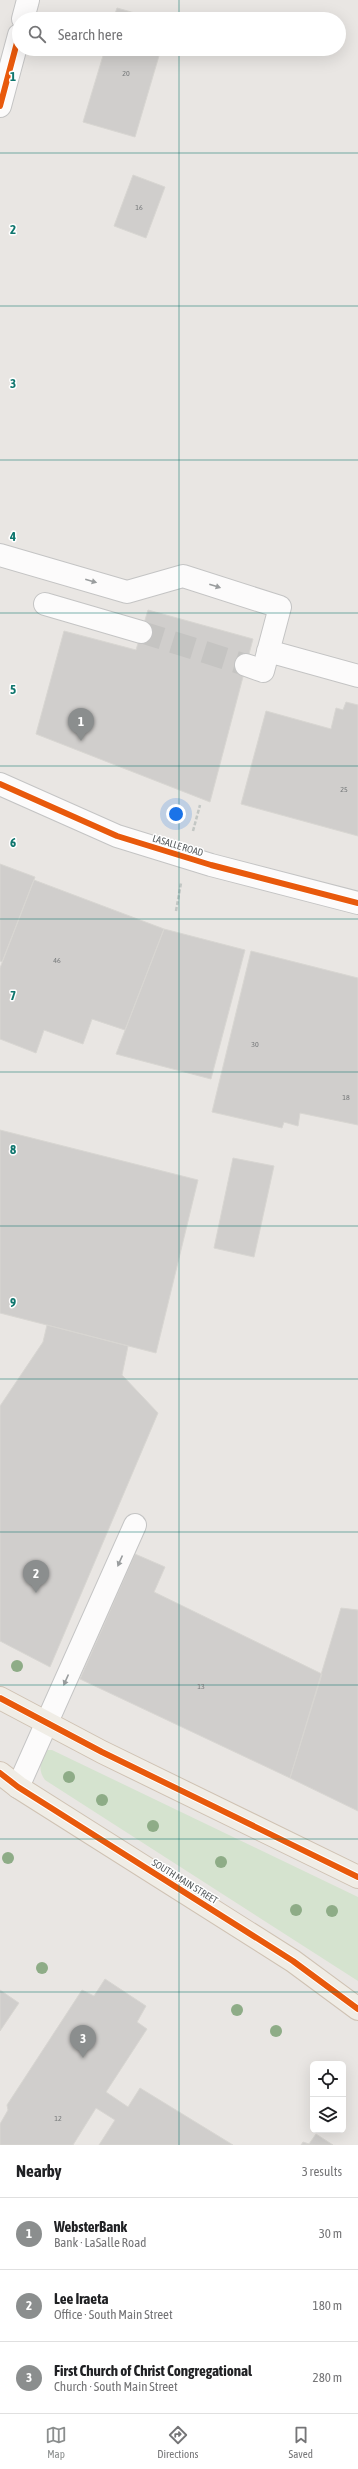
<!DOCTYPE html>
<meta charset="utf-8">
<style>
body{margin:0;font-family:"Asap Condensed",sans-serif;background:#f2f2f2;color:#202124}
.controls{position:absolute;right:12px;bottom:12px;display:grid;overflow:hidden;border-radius:6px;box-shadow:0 4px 16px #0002}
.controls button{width:36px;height:36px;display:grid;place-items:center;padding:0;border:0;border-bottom:1px solid #e0e0e0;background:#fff;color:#202124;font:20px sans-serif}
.you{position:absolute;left:176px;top:814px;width:14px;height:14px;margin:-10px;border:3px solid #fff;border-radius:50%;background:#1a73e8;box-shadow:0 0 0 6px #1a73e833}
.badge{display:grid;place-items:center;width:26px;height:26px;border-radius:50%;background:#8b8e8e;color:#fff;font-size:13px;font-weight:700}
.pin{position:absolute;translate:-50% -33px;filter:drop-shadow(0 1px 2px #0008)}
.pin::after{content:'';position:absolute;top:21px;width:14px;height:12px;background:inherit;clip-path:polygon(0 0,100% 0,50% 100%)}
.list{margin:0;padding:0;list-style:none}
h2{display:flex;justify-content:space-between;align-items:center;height:52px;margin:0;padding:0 16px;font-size:17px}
h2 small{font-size:13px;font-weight:400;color:#757577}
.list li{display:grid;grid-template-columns:26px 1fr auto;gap:12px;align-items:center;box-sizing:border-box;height:72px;padding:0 16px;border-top:1px solid #e0e0e0}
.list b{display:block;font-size:15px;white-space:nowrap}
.list p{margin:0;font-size:13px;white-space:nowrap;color:#757577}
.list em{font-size:13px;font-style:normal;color:#757577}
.icon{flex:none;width:22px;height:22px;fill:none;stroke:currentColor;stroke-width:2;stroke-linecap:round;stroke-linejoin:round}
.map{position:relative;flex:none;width:358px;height:2145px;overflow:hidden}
.search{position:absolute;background:#fff;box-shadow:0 4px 16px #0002;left:12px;right:12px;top:12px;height:44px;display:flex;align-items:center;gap:10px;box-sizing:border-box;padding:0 14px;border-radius:22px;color:#757577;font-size:15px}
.sheet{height:268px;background:#fff}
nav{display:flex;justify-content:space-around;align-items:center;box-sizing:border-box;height:56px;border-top:1px solid #e0e0e0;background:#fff;font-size:11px;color:#757577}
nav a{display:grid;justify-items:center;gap:2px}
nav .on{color:#8b8e8e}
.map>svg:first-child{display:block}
.green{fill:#d5e3cf}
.building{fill:#d0cecc;stroke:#d8d6d2}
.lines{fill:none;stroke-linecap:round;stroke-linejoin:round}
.minor-tunnel{stroke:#c5c4c2;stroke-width:22;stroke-dasharray:22 11;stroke-linecap:butt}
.minor-casing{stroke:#c4c4c4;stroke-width:24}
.major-casing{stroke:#cfc2b3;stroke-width:24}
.path{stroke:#c3c7c4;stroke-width:2.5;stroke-dasharray:4 2;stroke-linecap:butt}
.minor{stroke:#fcfbfb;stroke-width:22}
.major{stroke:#f0ede6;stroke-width:22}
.cycleway-casing{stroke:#fff;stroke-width:8}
.cycleway{stroke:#e8590c;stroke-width:6}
.tree{fill:#8eac87}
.oneway{fill:#9a9d9e}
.grid{fill:none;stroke:#0f766e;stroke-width:1;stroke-opacity:0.55}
.labels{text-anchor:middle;stroke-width:3;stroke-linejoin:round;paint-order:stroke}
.number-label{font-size:8px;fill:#787b7c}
.street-label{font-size:10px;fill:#595e60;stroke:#fff}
.grid-label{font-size:13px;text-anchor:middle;font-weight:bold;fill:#0f766e;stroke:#fff;stroke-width:3;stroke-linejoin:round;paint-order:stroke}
</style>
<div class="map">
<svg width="358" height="2145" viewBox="0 0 358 2145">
<rect width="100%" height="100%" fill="#e9e6e3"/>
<path class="green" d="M 46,1750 L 52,1750 L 358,1897 L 358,1981 L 45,1780 C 37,1769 41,1762 46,1750 Z"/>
<path class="building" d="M 117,8 L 156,19 L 113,19 Z
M 105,49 L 161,49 L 135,137 L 83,122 Z
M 133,175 L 165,187 L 146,238 L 114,226 Z
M 148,610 L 253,639 L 210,802 L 36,734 L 64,631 L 136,650 Z
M 346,702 L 358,705 L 358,836 L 241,804 L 266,711 L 331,729 L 336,708 L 343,710 Z
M 0,864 L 35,877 L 2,962 L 0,961 Z
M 34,880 L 164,929 L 125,1030 L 92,1019 L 83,1044 L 44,1030 L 36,1053 L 0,1039 L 0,968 Z
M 164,929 L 245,950 L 211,1079 L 116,1054 Z
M 251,951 L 358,978 L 358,1125 L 300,1113 L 298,1126 L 284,1122 L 282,1128 L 212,1112 Z
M 0,1130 L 198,1180 L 156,1353 L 0,1313 Z
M 233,1158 L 274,1166 L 254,1257 L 214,1248 Z
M 47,1325 L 128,1346 L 122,1375 L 158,1413 L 50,1667 L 0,1641 L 0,1406 L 43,1342 Z
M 135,1554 L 165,1567 L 154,1592 L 322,1674 L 290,1778 L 80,1679 Z
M 341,1608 L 358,1610 L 358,1811 L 290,1778 Z
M 105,1979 L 146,2006 L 137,2022 L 147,2029 L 106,2092 L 128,2107 L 140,2088 L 233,2145 L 99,2145 L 115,2120 L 96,2108 L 73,2145 L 0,2145 L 0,2124 L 8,2110 L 7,2105 L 82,1990 L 94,1996 Z
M 0,1990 L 19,2003 L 0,2031 Z
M 316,2134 L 333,2145 L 301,2145 L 303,2142 L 309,2144 Z"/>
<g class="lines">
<path class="minor-tunnel" d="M 141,632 L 246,665"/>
<g class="minor-casing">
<path id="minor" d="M 23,19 L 28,0
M 0,106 L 19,35
M 0,555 L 127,592 L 183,576 L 280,607 L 263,671 L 246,665
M 45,604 L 141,632
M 268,651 L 358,676
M 0,784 L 117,836 L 211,865 L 358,903
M 18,1787 L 135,1525"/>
</g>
<g class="major-casing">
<path id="major" d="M 0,1698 L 102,1752 L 358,1877
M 0,1773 L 18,1787 L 293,1961 L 358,2009"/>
</g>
<path class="path" d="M 193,831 L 200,805
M 176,911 L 181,883"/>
<use href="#minor" class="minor"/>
<use href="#major" class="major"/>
<g class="cycleway-casing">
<path id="cycleway" d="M 0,106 L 19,35
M 0,784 L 117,836 L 211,865 L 358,903
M 0,1698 L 102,1752 L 358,1877
M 0,1773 L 18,1787 L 293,1961 L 358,2009"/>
</g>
<use href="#cycleway" class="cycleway"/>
</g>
<g class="tree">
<circle cx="17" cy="1666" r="6"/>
<circle cx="69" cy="1777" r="6"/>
<circle cx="102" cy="1800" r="6"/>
<circle cx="153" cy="1826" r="6"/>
<circle cx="8" cy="1858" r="6"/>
<circle cx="221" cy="1862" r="6"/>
<circle cx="296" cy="1910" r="6"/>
<circle cx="332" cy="1911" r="6"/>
<circle cx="42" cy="1968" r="6"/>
<circle cx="237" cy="2010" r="6"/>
<circle cx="276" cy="2031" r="6"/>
</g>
<defs><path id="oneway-solid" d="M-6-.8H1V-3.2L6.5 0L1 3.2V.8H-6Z"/></defs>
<g class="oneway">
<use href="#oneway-solid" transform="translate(91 581) rotate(16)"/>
<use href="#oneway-solid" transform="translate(215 586) rotate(18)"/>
<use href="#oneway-solid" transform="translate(120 1561) rotate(114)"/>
<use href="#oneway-solid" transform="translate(66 1680) rotate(114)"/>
</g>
<path class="grid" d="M 179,0 L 179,19M 179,49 L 179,2145M 0,153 L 358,153M 0,306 L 358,306M 0,460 L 358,460M 0,613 L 358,613M 0,766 L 358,766M 0,919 L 358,919M 0,1072 L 358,1072M 0,1226 L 358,1226M 0,1379 L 358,1379M 0,1532 L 358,1532M 0,1685 L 358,1685M 0,1839 L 358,1839M 0,1992 L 358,1992"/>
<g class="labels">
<g class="number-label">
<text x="126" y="76">20</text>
<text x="139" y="210">16</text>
<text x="344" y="792">25</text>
<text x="57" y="963">46</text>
<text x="255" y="1047">30</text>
<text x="346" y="1100">18</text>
<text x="201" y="1689">13</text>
<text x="58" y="2121">12</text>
</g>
<g class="street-label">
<text transform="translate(178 845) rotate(17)" y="4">LASALLE ROAD</text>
<text transform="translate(185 1881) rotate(32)" y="4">SOUTH MAIN STREET</text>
</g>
</g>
<g class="grid-label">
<text x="13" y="81">1</text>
<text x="13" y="234">2</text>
<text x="13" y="388">3</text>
<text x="13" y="541">4</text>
<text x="13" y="694">5</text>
<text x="13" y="847">6</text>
<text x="13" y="1000">7</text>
<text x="13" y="1154">8</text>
<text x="13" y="1307">9</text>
</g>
</svg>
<div class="controls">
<button><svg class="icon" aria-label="locate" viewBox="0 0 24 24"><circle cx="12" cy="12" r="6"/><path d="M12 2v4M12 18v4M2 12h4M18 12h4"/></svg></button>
<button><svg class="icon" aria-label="layers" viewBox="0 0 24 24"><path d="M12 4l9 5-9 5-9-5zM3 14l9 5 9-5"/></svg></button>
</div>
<div class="you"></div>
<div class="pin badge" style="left:81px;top:741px">1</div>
<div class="pin badge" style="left:36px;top:1593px">2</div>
<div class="pin badge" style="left:83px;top:2058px">3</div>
<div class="search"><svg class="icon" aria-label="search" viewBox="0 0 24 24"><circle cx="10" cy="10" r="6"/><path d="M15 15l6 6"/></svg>Search here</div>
</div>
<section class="sheet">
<h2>Nearby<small>3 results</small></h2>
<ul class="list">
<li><span class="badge">1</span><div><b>WebsterBank</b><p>Bank · LaSalle Road</p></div><em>30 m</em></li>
<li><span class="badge">2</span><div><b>Lee Iraeta</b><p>Office · South Main Street</p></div><em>180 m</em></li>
<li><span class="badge">3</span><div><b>First Church of Christ Congregational</b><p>Church · South Main Street</p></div><em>280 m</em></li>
</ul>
</section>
<nav>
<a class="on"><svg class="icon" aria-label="map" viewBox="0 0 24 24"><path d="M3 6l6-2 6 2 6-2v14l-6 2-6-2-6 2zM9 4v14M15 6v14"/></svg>Map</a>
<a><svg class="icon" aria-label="directions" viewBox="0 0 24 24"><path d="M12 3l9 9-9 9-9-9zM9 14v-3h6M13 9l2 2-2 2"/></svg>Directions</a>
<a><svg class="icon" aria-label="saved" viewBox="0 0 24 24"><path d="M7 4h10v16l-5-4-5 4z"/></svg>Saved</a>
</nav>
